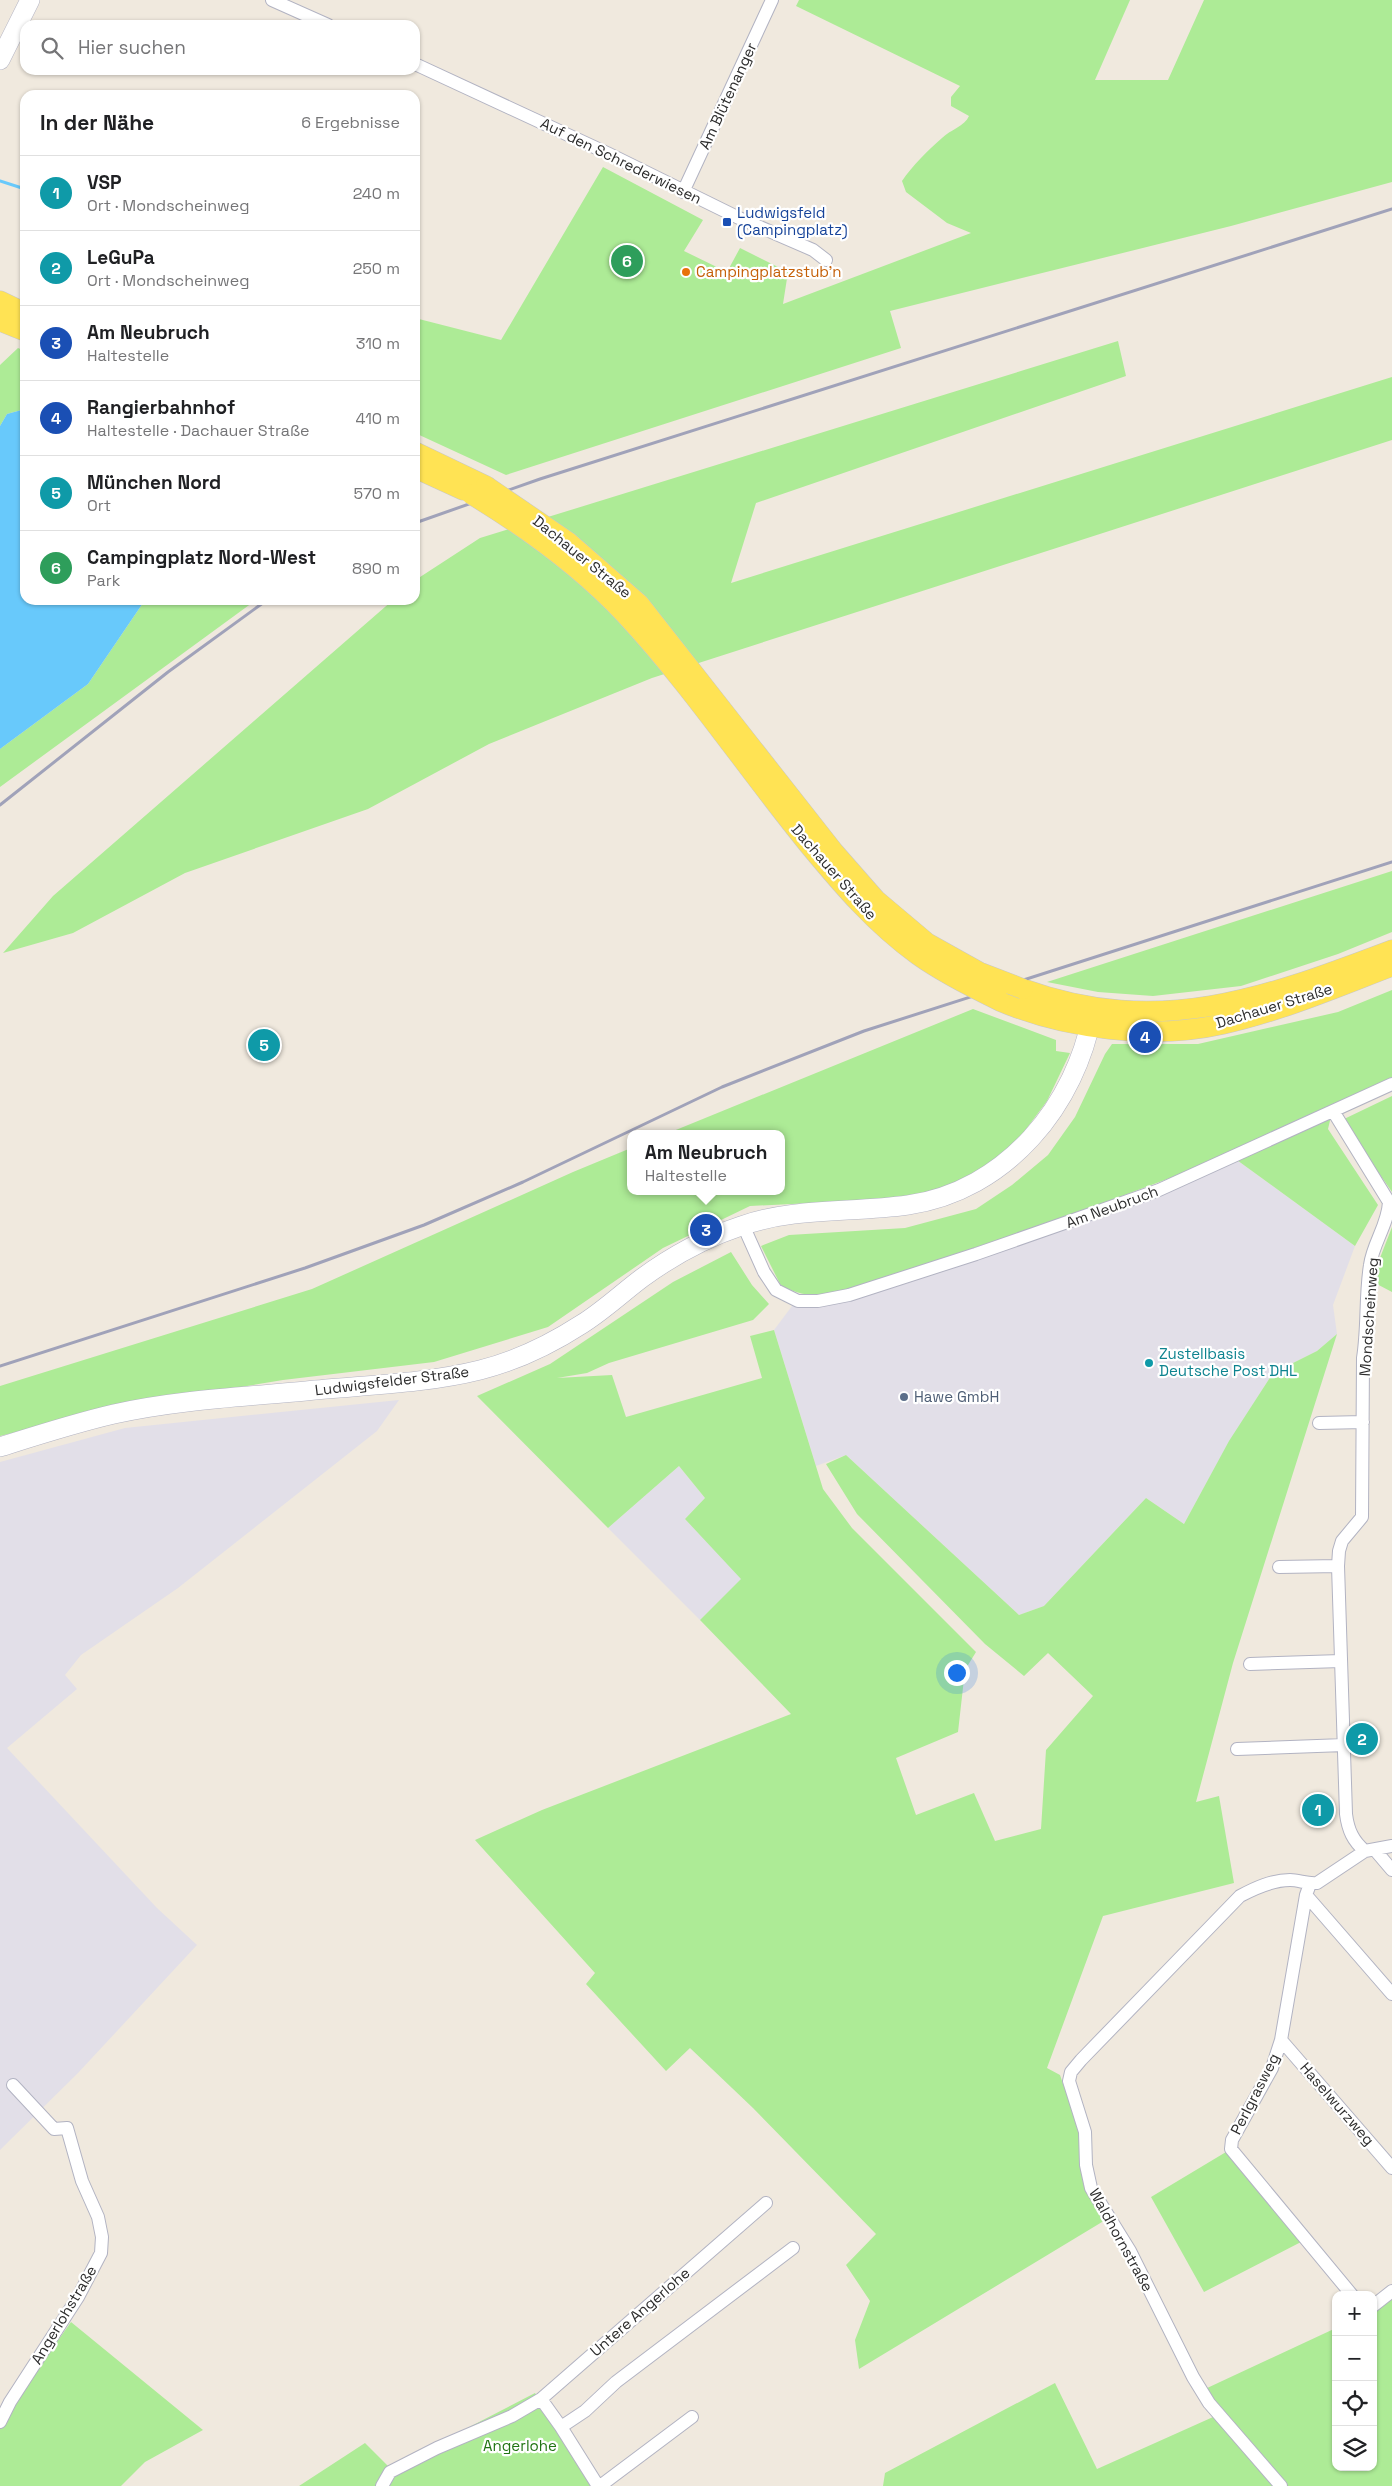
<!DOCTYPE html>
<html lang="de">
<meta charset="utf-8">
<style>
body{margin:0;font-family:"Space Grotesk",sans-serif;background:#f6f6f6;color:#202124}
.controls{position:absolute;right:15px;bottom:15px;display:grid;overflow:hidden;border-radius:10px;box-shadow:0 1px 4px #0004}
.controls button{width:45px;height:45px;display:grid;place-items:center;padding:0;border:0;border-bottom:1px solid #e0e0e0;background:#fff;color:#202124;font:25px sans-serif}
.you{position:absolute;left:956px;top:1672px;width:18px;height:18px;margin:-12px;border:4px solid #fff;border-radius:50%;background:#1a73e8;box-shadow:0 0 0 8px #1a73e833}
.badge{display:grid;place-items:center;width:32px;height:32px;border-radius:50%;background:#d93025;color:#fff;font-size:16px;font-weight:700}
.pin{position:absolute;translate:-50% -50%;border:2px solid #fff;box-shadow:0 1px 5px #0006}
.popup{position:absolute;left:627px;top:1130px;width:158px;height:65px;box-sizing:border-box;display:grid;place-content:center;border-radius:10px;background:#fff;filter:drop-shadow(0 1px 4px #0005);font-size:16px;white-space:nowrap;color:#757577}
.popup b{font-size:19px;color:#202124}
.popup::after{content:'';position:absolute;left:50%;top:100%;margin-left:-10px;border:10px solid transparent;border-top-color:#fff}
.list{margin:0;padding:0;list-style:none}
h2{display:flex;justify-content:space-between;align-items:center;height:65px;margin:0;padding:0 20px;font-size:21px}
h2 small{font-size:16px;font-weight:400;color:#757577}
.list li{display:grid;grid-template-columns:32px 1fr auto;gap:15px;align-items:center;box-sizing:border-box;height:75px;padding:0 20px;border-top:1px solid #e0e0e0}
.list b{display:block;font-size:19px;white-space:nowrap}
.list p{margin:0;font-size:16px;white-space:nowrap;color:#757577}
.list em{font-size:16px;font-style:normal;color:#757577}
.icon{flex:none;width:28px;height:28px;fill:none;stroke:currentColor;stroke-width:2;stroke-linecap:round;stroke-linejoin:round}
.map{position:relative;flex:none;width:1392px;height:2486px;overflow:hidden}
.search{position:absolute;background:#fff;box-shadow:0 1px 4px #0004;left:20px;top:20px;width:400px;height:55px;display:flex;align-items:center;gap:12px;box-sizing:border-box;padding:0 18px;border-radius:15px;color:#757577;font-size:19px}
.panel{position:absolute;background:#fff;box-shadow:0 1px 4px #0004;left:20px;top:90px;width:400px;height:515px;border-radius:15px}
.map>svg:first-child{display:block}
.industrial{fill:#e2dfe8}
.green{fill:#adeb96}
.water{fill:#68c9fb}
.lines{fill:none;stroke-linecap:round;stroke-linejoin:round}
.stream{stroke:#68c9fb;stroke-width:3}
.street-casing{stroke:#b2b3c2;stroke-width:14}
.secondary-casing{stroke:#b2b3c2;stroke-width:20}
.primary-casing{stroke:#c8c8c8;stroke-width:21}
.street{stroke:#fff;stroke-width:12}
.secondary{stroke:#fff;stroke-width:19}
.primary{stroke:#ffe354;stroke-width:20}
.rail{stroke:#a0a2b9;stroke-width:3}
.primary-bridge-casing{stroke:#c8c8c8;stroke-width:21;stroke-linecap:butt}
.primary-bridge{stroke:#ffe354;stroke-width:20}
.transit-dot{fill:#1a4fb4;stroke:#fff;stroke-width:2}
.food-dot{fill:#e8710a;stroke:#fff;stroke-width:2}
.culture-dot{fill:#0f9aa8;stroke:#fff;stroke-width:2}
.service-dot{fill:#5c6f8a;stroke:#fff;stroke-width:2}
.labels{text-anchor:middle;stroke-width:4.5;stroke-linejoin:round;paint-order:stroke}
.street-label{font-size:15px;fill:#2d2d2d;stroke:#fff}
.transit-label{font-size:15px;fill:#164399;stroke:#fff;text-anchor:start}
.food-label{font-size:15px;fill:#c56008;stroke:#fff;text-anchor:start}
.culture-label{font-size:15px;fill:#0d838f;stroke:#fff;text-anchor:start}
.service-label{font-size:15px;fill:#4e5e75;stroke:#fff;text-anchor:start}
.park-label{font-size:15px;fill:#207413;stroke:#fff}
</style>
<div class="map">
<svg width="1392" height="2486" viewBox="0 0 1392 2486">
<rect width="100%" height="100%" fill="#f0e9de"/>
<path class="industrial" d="M 1230,1155 L 1355,1246 L 1333,1305 L 1337,1334 L 1317,1351 L 1273,1373 L 1229,1442 L 1184,1524 L 1146,1498 L 1044,1606 L 1019,1615 L 846,1455 L 816,1466 L 774,1330 L 801,1294 L 818,1295 L 847,1289 L 974,1248 L 1158,1183 Z
M 399,1400 L 377,1431 L 178,1588 L 81,1655 L 65,1675 L 77,1689 L 7,1748 L 157,1908 L 197,1945 L 78,2073 L 0,2150 L 0,1462 L 125,1428 Z
M 679,1466 L 705,1498 L 685,1519 L 742,1579 L 700,1620 L 608,1528 Z"/>
<path class="green" d="M 799,0 L 1130,0 L 1095,80 L 1168,80 L 1204,0 L 1392,0 L 1392,182 L 1231,226 L 890,311 L 901,348 L 506,475 L 415,433 L 415,318 L 501,340 L 603,167 L 703,220 L 684,251 L 727,272 L 740,248 L 788,272 L 783,304 L 971,233 L 947,223 L 906,192 L 902,181 C 912,166 928,150 942,138 C 950,130 965,126 969,116 L 951,106 L 951,97 L 960,86 L 796,6 Z
M 1118,341 L 1126,376 L 756,503 L 731,583 L 1392,377 L 1392,440 L 652,678 L 489,744 L 368,809 L 185,873 L 73,933 L 3,953 L 53,896 L 393,600 L 415,600 L 417,579 L 480,538 Z
M 18,348 L 25,351 L 25,409 L 7,414 L 0,426 L 0,365 Z
M 145,600 L 256,600 L 0,787 L 0,749 L 88,684 Z
M 1392,871 L 1392,932 L 1338,954 L 1241,986 L 1153,996 L 1098,992 L 1047,982 Z
M 1392,990 L 1392,1077 L 1334,1104 L 1328,1129 L 1378,1205 L 1355,1246 L 1230,1155 C 1132,1193 1034,1229 934,1261 C 898,1272 855,1292 818,1295 C 804,1296 793,1291 781,1286 L 761,1246 L 789,1235 L 905,1228 L 976,1209 L 1012,1185 L 1048,1155 L 1075,1117 L 1105,1054 L 1112,1044 L 1198,1044 L 1338,1012 Z
M 973,1009 L 1056,1040 L 1056,1051 L 1070,1053 L 1047,1101 L 1018,1140 L 1000,1158 L 945,1189 L 911,1198 L 750,1206 L 663,1248 L 548,1327 L 434,1362 L 283,1380 L 116,1408 L 0,1436 L 0,1386 L 312,1289 L 573,1172 L 631,1148 L 631,1191 L 781,1191 L 781,1134 L 666,1134 Z
M 1392,1096 L 1392,1192 L 1342,1120 Z
M 1392,1227 L 1392,1292 L 1371,1281 Z
M 731,1252 L 752,1285 L 769,1304 L 753,1320 L 609,1363 L 587,1373 L 557,1378 L 612,1375 L 626,1417 L 762,1378 L 750,1336 L 774,1330 L 823,1489 L 852,1528 L 976,1652 L 965,1670 L 958,1732 L 896,1758 L 916,1815 L 974,1793 L 995,1841 L 1041,1829 L 1046,1750 L 1093,1696 L 1048,1653 L 1024,1676 L 985,1644 L 857,1514 L 826,1464 L 846,1455 L 1019,1615 L 1044,1606 L 1146,1498 L 1184,1524 L 1229,1441 L 1273,1373 L 1317,1351 L 1337,1334 L 1233,1663 L 1196,1802 L 1219,1796 L 1234,1883 L 1103,1916 L 1047,2068 L 1060,2075 L 1082,2139 L 1083,2184 L 1107,2219 L 859,2369 L 855,2340 L 870,2301 L 846,2265 L 876,2234 L 753,2108 L 690,2048 L 666,2071 L 586,1984 L 595,1973 L 475,1840 L 542,1810 L 791,1714 L 700,1620 L 741,1579 L 685,1519 L 705,1498 L 679,1466 L 608,1528 L 477,1396 L 550,1364 L 673,1282 Z
M 1226,2152 L 1301,2242 L 1204,2292 L 1151,2197 Z
M 1392,2290 L 1392,2486 L 883,2486 L 885,2473 L 1055,2383 L 1097,2469 L 1222,2413 L 1205,2389 L 1336,2328 L 1336,2467 L 1373,2467 L 1373,2306 Z
M 71,2322 L 203,2430 L 145,2462 L 121,2486 L 0,2486 L 0,2412 L 5,2415 Z
M 535,2393 L 583,2474 L 595,2486 L 299,2486 L 365,2443 L 390,2468 Z"/>
<path class="water" d="M 25,409 L 25,600 L 145,600 L 88,684 L 0,749 L 0,426 L 7,414 Z"/>
<g class="lines">
<path class="stream" d="M 0,181 L 25,189"/>
<g class="street-casing">
<path id="street" d="M 272,0 L 328,25
M 415,64 L 607,153 L 739,218 L 813,250 L 826,260
M 683,192 L 772,0
M 1333,1111 L 1389,1202 C 1388,1225 1373,1243 1370,1265 C 1365,1296 1368,1327 1363,1358 L 1362,1517 L 1342,1541 L 1339,1551 L 1338,1566 L 1346,1814 C 1348,1830 1353,1841 1365,1851
M 743,1225 L 764,1272 L 776,1290 L 798,1301 L 818,1301 L 849,1295 L 976,1254 L 1159,1190 L 1392,1084
M 1319,1423 L 1363,1422
M 1279,1567 L 1338,1566
M 1250,1664 L 1341,1661
M 1237,1749 L 1344,1745
M 1375,1850 L 1392,1870
M 1310,1884 L 1306,1895 L 1281,2040 L 1272,2068 L 1232,2140 L 1231,2149 L 1352,2295
M 1306,1895 L 1392,1994
M 1281,2040 L 1392,2168
M 1373,2306 L 1392,2291
M 541,2399 L 561,2427 L 598,2486
M 0,2422 L 10,2402 L 78,2297 L 101,2253 L 102,2237 L 98,2217 L 82,2181 L 67,2128 L 54,2129 L 13,2085
M 561,2427 L 585,2411 L 616,2382 L 793,2248
M 382,2486 L 390,2472 L 437,2448 L 512,2416 L 541,2399 L 766,2203
M 600,2486 L 692,2417
M 1281,2486 L 1209,2403 L 1193,2377 L 1130,2251 L 1091,2188 L 1086,2165 L 1085,2132 L 1069,2081 L 1071,2072 L 1081,2060 L 1240,1896 C 1255,1888 1272,1880 1290,1880 C 1299,1880 1307,1884 1317,1883 L 1365,1851 L 1392,1846"/>
</g>
<g class="secondary-casing">
<path id="secondary" d="M 0,60 L 30,0
M 0,1447 C 38,1435 75,1423 114,1414 C 177,1400 242,1397 306,1391 C 364,1385 424,1384 480,1370 C 516,1361 551,1344 582,1324 C 603,1311 622,1293 642,1278 C 672,1256 705,1238 741,1226 C 795,1207 852,1213 908,1205 C 1006,1191 1077,1105 1093,1010"/>
</g>
<g class="primary-casing">
<path id="primary" d="M 0,301 L 25,313
M 0,321 L 25,331
M 415,452 L 486,486
M 415,468 L 463,490
M 1023,989 C 1159,1038 1265,998 1392,950
M 1000,1001 C 1065,1029 1153,1040 1223,1024 C 1281,1011 1337,987 1392,966"/>
</g>
<use href="#street" class="street"/>
<use href="#secondary" class="secondary"/>
<use href="#primary" class="primary"/>
<path class="rail" d="M 415,523 L 540,479 L 1392,209
M 0,805 L 168,672 L 267,600
M 0,1366 L 305,1268 L 424,1225 L 523,1182 L 722,1087 L 864,1031 L 1392,862"/>
<g class="primary-bridge-casing">
<path id="primary-bridge" d="M 486,486 L 568,542 L 639,604 L 833,851 L 876,900 L 927,943 L 979,972 L 1023,989
M 471,494 C 527,528 580,566 625,614 C 692,686 747,769 809,845 C 842,885 875,924 918,955 C 943,973 971,987 1000,1001"/>
</g>
<use href="#primary-bridge" class="primary-bridge"/>
</g>
<rect class="transit-dot" x="722" y="217" width="10" height="10" rx="2.5"/>
<circle class="food-dot" cx="686" cy="272" r="5"/>
<circle class="culture-dot" cx="1149" cy="1363" r="5"/>
<circle class="service-dot" cx="904" cy="1397" r="5"/>
<g class="labels">
<g class="street-label">
<text transform="translate(728 96) rotate(-65)" y="5">Am Blütenanger</text>
<text transform="translate(621 161) rotate(26)" y="5">Auf den Schrederwiesen</text>
<text transform="translate(582 557) rotate(39)" y="5">Dachauer Straße</text>
<text transform="translate(834 872) rotate(49)" y="5">Dachauer Straße</text>
<text transform="translate(1274 1006) rotate(-17)" y="5">Dachauer Straße</text>
<text transform="translate(1112 1207) rotate(-20)" y="5">Am Neubruch</text>
<text transform="translate(1369 1317) rotate(-86)" y="5">Mondscheinweg</text>
<text transform="translate(392 1381) rotate(-7)" y="5">Ludwigsfelder Straße</text>
<text transform="translate(1255 2094) rotate(-63)" y="5">Perlgrasweg</text>
<text transform="translate(1337 2104) rotate(49)" y="5">Haselwurzweg</text>
<text transform="translate(1121 2240) rotate(61)" y="5">Waldhornstraße</text>
<text transform="translate(640 2312) rotate(-41)" y="5">Untere Angerlohe</text>
<text transform="translate(64 2315) rotate(-59)" y="5">Angerlohstraße</text>
</g>
<g class="transit-label">
<text x="737" y="218">Ludwigsfeld<tspan x="737" dy="17">(Campingplatz)</tspan></text>
</g>
<g class="food-label">
<text x="696" y="277">Campingplatzstub'n</text>
</g>
<g class="culture-label">
<text x="1159" y="1359">Zustellbasis<tspan x="1159" dy="17">Deutsche Post DHL</tspan></text>
</g>
<g class="service-label">
<text x="914" y="1402">Hawe GmbH</text>
</g>
<g class="park-label">
<text x="520" y="2451">Angerlohe</text>
</g>
</g>
</svg>
<div class="controls">
<button>+</button>
<button>−</button>
<button><svg class="icon" aria-label="locate" viewBox="0 0 24 24"><circle cx="12" cy="12" r="6"/><path d="M12 2v4M12 18v4M2 12h4M18 12h4"/></svg></button>
<button><svg class="icon" aria-label="layers" viewBox="0 0 24 24"><path d="M12 4l9 5-9 5-9-5zM3 14l9 5 9-5"/></svg></button>
</div>
<div class="you"></div>
<div class="pin badge" style="left:1318px;top:1810px;background:#0f9aa8">1</div>
<div class="pin badge" style="left:1362px;top:1739px;background:#0f9aa8">2</div>
<div class="pin badge" style="left:706px;top:1230px;background:#1a4fb4">3</div>
<div class="popup"><b>Am Neubruch</b>Haltestelle</div>
<div class="pin badge" style="left:1145px;top:1037px;background:#1a4fb4">4</div>
<div class="pin badge" style="left:264px;top:1045px;background:#0f9aa8">5</div>
<div class="pin badge" style="left:627px;top:261px;background:#2e9e5b">6</div>
<div class="search"><svg class="icon" aria-label="search" viewBox="0 0 24 24"><circle cx="10" cy="10" r="6"/><path d="M15 15l6 6"/></svg>Hier suchen</div>
<section class="panel">
<h2>In der Nähe<small>6 Ergebnisse</small></h2>
<ul class="list">
<li><span class="badge" style="background:#0f9aa8">1</span><div><b>VSP</b><p>Ort · Mondscheinweg</p></div><em>240 m</em></li>
<li><span class="badge" style="background:#0f9aa8">2</span><div><b>LeGuPa</b><p>Ort · Mondscheinweg</p></div><em>250 m</em></li>
<li><span class="badge" style="background:#1a4fb4">3</span><div><b>Am Neubruch</b><p>Haltestelle</p></div><em>310 m</em></li>
<li><span class="badge" style="background:#1a4fb4">4</span><div><b>Rangierbahnhof</b><p>Haltestelle · Dachauer Straße</p></div><em>410 m</em></li>
<li><span class="badge" style="background:#0f9aa8">5</span><div><b>München Nord</b><p>Ort</p></div><em>570 m</em></li>
<li><span class="badge" style="background:#2e9e5b">6</span><div><b>Campingplatz Nord-West</b><p>Park</p></div><em>890 m</em></li>
</ul>
</section>
</div>
